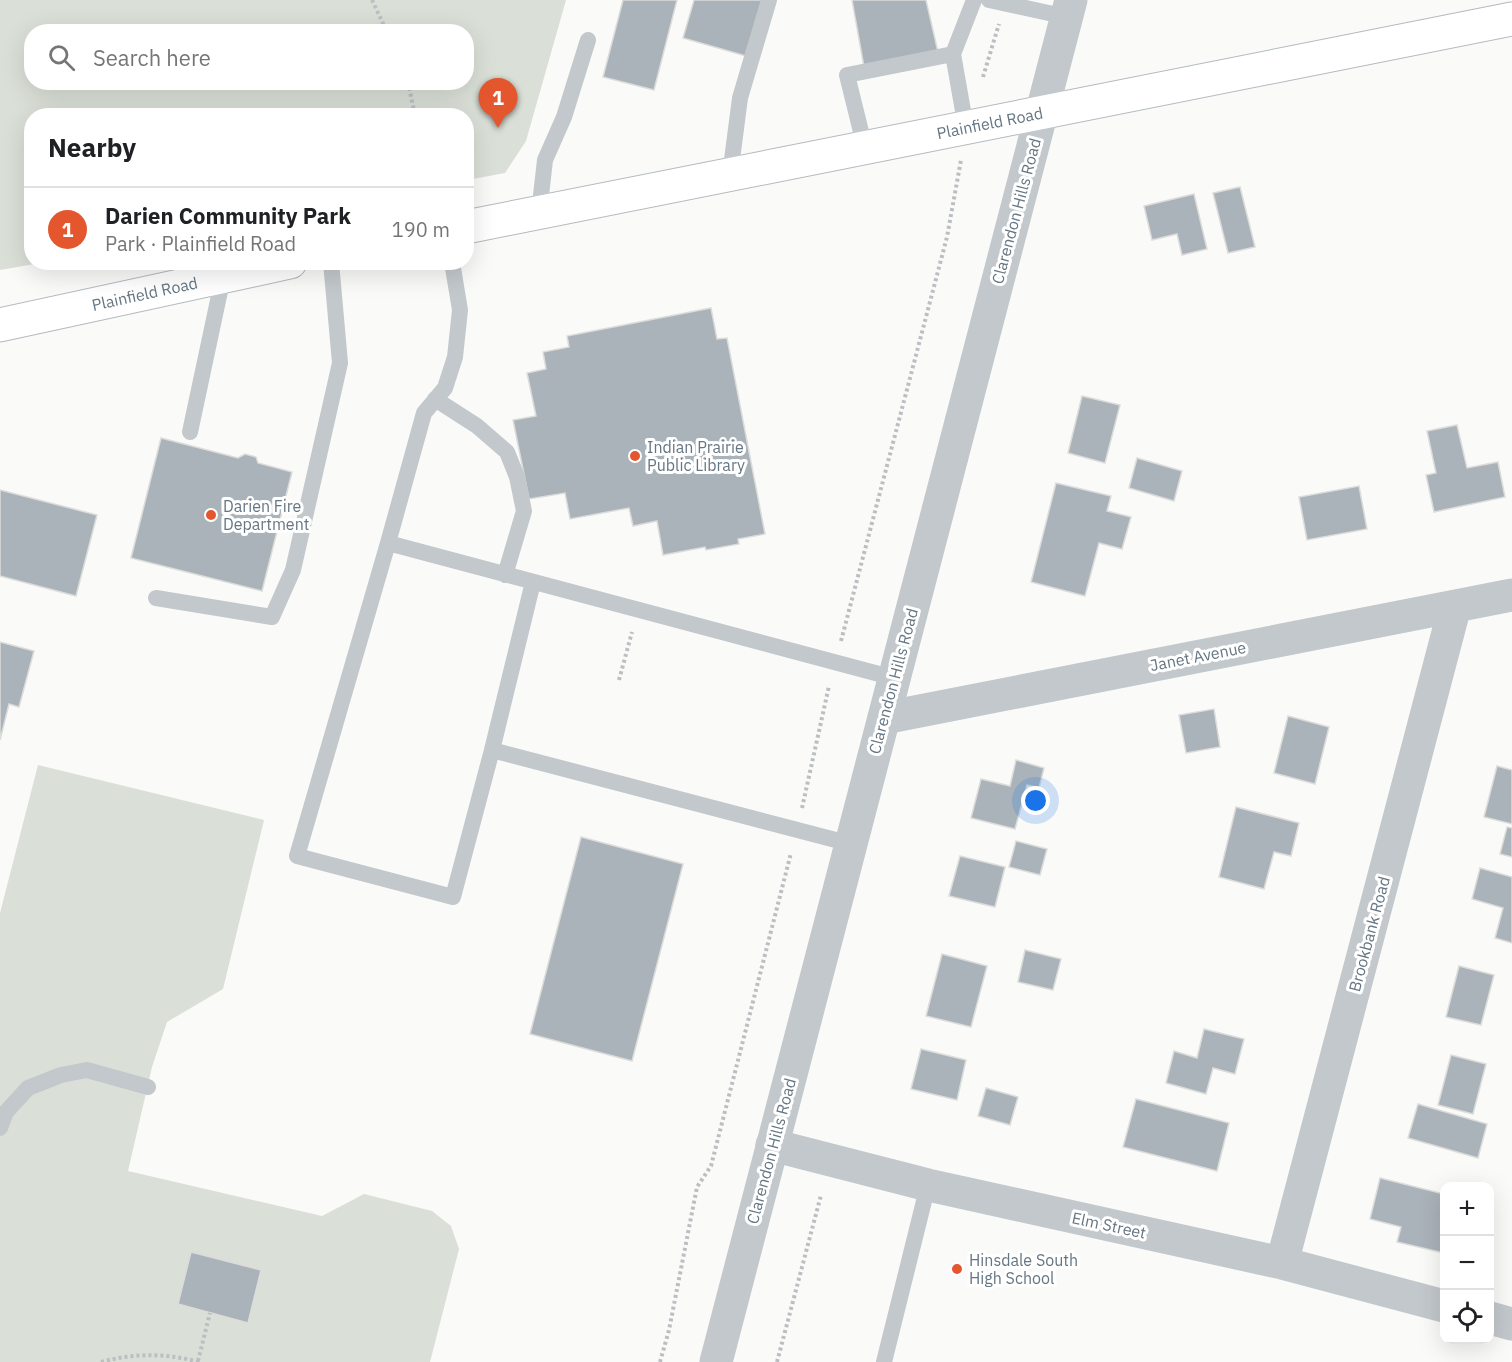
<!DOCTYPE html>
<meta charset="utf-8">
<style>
body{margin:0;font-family:"IBM Plex Sans",sans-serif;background:#f6f6f6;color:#202124}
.controls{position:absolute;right:18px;bottom:18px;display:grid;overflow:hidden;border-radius:12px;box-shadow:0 6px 24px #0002}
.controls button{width:54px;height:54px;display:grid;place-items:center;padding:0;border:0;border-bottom:2px solid #e0e0e0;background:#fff;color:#202124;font:30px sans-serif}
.you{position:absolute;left:1036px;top:801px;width:21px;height:21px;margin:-15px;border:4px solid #fff;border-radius:50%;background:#1a73e8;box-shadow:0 0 0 9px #1a73e833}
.badge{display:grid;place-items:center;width:39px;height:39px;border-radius:50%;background:#e4572e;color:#fff;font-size:20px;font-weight:700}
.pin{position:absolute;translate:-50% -50px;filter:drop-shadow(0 2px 3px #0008)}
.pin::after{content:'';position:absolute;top:32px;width:21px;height:18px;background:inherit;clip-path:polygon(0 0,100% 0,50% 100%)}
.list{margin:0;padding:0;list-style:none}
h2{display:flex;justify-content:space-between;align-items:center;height:78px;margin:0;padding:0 24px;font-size:26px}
h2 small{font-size:20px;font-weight:400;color:#757577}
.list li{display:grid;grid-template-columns:39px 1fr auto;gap:18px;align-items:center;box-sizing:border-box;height:84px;padding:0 24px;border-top:2px solid #e0e0e0}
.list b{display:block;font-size:22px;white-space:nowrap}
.list p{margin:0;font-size:20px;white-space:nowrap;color:#757577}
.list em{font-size:20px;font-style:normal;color:#757577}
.icon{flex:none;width:33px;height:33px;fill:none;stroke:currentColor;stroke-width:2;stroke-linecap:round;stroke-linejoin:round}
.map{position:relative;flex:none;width:1512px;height:1362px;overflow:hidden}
.search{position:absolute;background:#fff;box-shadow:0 6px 24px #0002;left:24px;top:24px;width:450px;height:66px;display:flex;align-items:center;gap:15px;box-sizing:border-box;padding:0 21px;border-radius:24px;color:#757577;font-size:22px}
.panel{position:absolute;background:#fff;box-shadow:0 6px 24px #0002;left:24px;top:108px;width:450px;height:162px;border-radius:24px}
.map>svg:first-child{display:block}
.green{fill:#dadfd7;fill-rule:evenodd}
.building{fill:#aab3b9;stroke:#dcdcda;stroke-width:1.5}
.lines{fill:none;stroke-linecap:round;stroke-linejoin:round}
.secondary-casing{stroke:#b3babf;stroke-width:35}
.path{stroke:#bbbfc2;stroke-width:4;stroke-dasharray:3 3;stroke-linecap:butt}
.service{stroke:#c3c8cc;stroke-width:16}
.minor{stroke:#c3c8cc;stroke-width:33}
.tertiary{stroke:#c3c8cc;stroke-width:33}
.secondary{stroke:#fff;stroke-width:33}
.poi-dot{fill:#e4572e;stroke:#fff;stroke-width:2}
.labels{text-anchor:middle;stroke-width:6;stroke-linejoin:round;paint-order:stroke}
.street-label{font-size:16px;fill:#657683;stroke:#fff}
.poi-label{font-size:16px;fill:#657683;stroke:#fff;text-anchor:start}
</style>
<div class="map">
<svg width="1512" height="1362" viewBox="0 0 1512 1362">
<rect width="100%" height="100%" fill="#fafaf8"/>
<path class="green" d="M 0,0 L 566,0 L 526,141 L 505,173 L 467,180 L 466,116 L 32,116 L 32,262 L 40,263 L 0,270 ZM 32,32 L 466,32 L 466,82 L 32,82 Z
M 38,765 L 264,820 L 223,989 L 167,1022 L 152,1067 L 128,1171 L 322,1216 L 364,1194 L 432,1211 L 451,1226 L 459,1249 L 430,1362 L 0,1362 L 0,913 Z"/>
<path class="building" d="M 623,0 L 677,0 L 654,90 L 603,77 Z
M 694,0 L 762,0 L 746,56 L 683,38 Z
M 852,0 L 926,0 L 938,52 L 864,67 Z
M 1240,187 L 1255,247 L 1228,253 L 1213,193 Z
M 1194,194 L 1207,249 L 1182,255 L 1177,234 L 1152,240 L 1144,206 Z
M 711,308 L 717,339 L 727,338 L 765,534 L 738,539 L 739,544 L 706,550 L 705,547 L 663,555 L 657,521 L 633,526 L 629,508 L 570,519 L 565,493 L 529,499 L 513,420 L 536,416 L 527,373 L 546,369 L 543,352 L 569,347 L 567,336 Z
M 1082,396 L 1120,405 L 1105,463 L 1068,453 Z
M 1457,425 L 1467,468 L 1498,462 L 1505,497 L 1434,512 L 1426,475 L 1436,473 L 1427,431 Z
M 161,438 L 238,458 L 245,454 L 256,457 L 258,463 L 292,472 L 262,591 L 131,558 Z
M 1137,458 L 1182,471 L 1174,501 L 1129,488 Z
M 1056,483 L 1111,496 L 1107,511 L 1131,517 L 1122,549 L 1099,543 L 1085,596 L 1031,582 Z
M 1359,486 L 1367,529 L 1307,540 L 1299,497 Z
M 0,490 L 97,515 L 76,596 L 0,576 Z
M 0,642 L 34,651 L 19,707 L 9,704 L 0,740 Z
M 1214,709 L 1220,747 L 1186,753 L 1179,715 Z
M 1288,716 L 1329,727 L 1315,784 L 1274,773 Z
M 1016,760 L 1044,768 L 1039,788 L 1027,785 L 1015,829 L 971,818 L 981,779 L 1010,786 Z
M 1497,766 L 1512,770 L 1512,824 L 1484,817 Z
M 1236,807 L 1299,823 L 1291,856 L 1274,852 L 1264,889 L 1219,877 Z
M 1507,827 L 1512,828 L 1512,857 L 1500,854 Z
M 581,837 L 683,864 L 632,1061 L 530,1034 Z
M 1016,841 L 1047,849 L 1040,875 L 1009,867 Z
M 960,856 L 1005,867 L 995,907 L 949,896 Z
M 1480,868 L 1512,877 L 1512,943 L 1495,938 L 1503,908 L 1472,899 Z
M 1025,950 L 1061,959 L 1053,990 L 1018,982 Z
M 942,954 L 987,966 L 971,1027 L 926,1016 Z
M 1459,966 L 1494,975 L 1481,1025 L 1446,1017 Z
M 1204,1029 L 1244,1039 L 1235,1074 L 1213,1068 L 1206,1094 L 1166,1083 L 1174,1051 L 1197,1058 Z
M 921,1049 L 966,1060 L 957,1100 L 911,1089 Z
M 1451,1055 L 1486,1064 L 1473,1114 L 1438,1105 Z
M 986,1088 L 1018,1097 L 1010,1125 L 978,1116 Z
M 1136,1099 L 1229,1123 L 1217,1171 L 1123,1147 Z
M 1418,1104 L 1487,1124 L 1478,1158 L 1408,1138 Z
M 1380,1178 L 1444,1194 L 1444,1253 L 1397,1242 L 1401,1227 L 1370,1219 Z
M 191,1252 L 261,1270 L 248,1323 L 178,1304 Z"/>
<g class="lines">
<g class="secondary-casing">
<g id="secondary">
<path id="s1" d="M 466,227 L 1512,19"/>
<path id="s2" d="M 0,325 L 290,262"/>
</g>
</g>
<path class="path" d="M 372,0 L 387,32
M 983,77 L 999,24
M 408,82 L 415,116
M 841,641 L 947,237 L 961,160
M 619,680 L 632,632
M 802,808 L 829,686
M 198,1361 L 210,1313
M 101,1362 C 134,1353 166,1353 199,1362
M 660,1362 L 669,1330 L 697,1187 L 711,1166 L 791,853
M 777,1362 L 821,1195"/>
<path class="service" d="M 989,0 L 1067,17
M 953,54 L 974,0
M 865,148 L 847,75 L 953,54 L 966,128
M 730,175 L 740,98 L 769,0
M 539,213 L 545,160 L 564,117 L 588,40
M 452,262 L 460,310 L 455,357 L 445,388 L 424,413 L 388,543 L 894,678
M 435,399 L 477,426 L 507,452 L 517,477 L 524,511 L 505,575
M 190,432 L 223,277
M 388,543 L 297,856 L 453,897 L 492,750
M 533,582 L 492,750 L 851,844
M 156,598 L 272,617 L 293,570 L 340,363 L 331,262
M 0,1128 L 6,1112 L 28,1088 L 61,1075 L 87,1070 L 148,1087
M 884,1362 L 928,1185"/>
<path class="minor" d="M 884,718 L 1512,595
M 772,1145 L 928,1185 L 1282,1263 L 1444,1306
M 1282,1263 L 1455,606
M 1490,1318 L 1512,1324"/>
<path class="tertiary" d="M 716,1362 L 1071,0"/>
<use href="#secondary" class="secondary"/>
</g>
<g class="poi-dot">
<circle cx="635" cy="456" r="6"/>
<circle cx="211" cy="515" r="6"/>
<circle cx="957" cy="1269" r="6"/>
</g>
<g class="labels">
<g class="street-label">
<text dy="6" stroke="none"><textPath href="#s1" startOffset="534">Plainfield Road</textPath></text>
<text transform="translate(1016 211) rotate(-75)" y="6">Clarendon Hills Road</text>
<text dy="6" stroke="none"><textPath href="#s2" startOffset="148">Plainfield Road</textPath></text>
<text transform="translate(1198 656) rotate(-11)" y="6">Janet Avenue</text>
<text transform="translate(893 681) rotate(-75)" y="6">Clarendon Hills Road</text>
<text transform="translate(1369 934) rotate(-75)" y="6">Brookbank Road</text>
<text transform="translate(771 1151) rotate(-75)" y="6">Clarendon Hills Road</text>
<text transform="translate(1109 1225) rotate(12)" y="6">Elm Street</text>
</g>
<g class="poi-label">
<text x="647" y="453">Indian Prairie<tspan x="647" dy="18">Public Library</tspan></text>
<text x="223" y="512">Darien Fire<tspan x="223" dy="18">Department</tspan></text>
<text x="969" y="1266">Hinsdale South<tspan x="969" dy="18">High School</tspan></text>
</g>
</g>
</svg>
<div class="controls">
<button>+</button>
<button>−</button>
<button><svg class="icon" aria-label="locate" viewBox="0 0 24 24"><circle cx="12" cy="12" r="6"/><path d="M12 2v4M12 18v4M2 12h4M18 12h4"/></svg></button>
</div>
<div class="you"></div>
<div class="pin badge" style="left:498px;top:128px">1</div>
<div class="search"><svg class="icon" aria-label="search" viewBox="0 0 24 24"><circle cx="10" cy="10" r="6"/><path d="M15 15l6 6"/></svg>Search here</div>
<section class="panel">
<h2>Nearby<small></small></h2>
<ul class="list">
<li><span class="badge">1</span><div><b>Darien Community Park</b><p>Park · Plainfield Road</p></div><em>190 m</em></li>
</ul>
</section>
</div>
